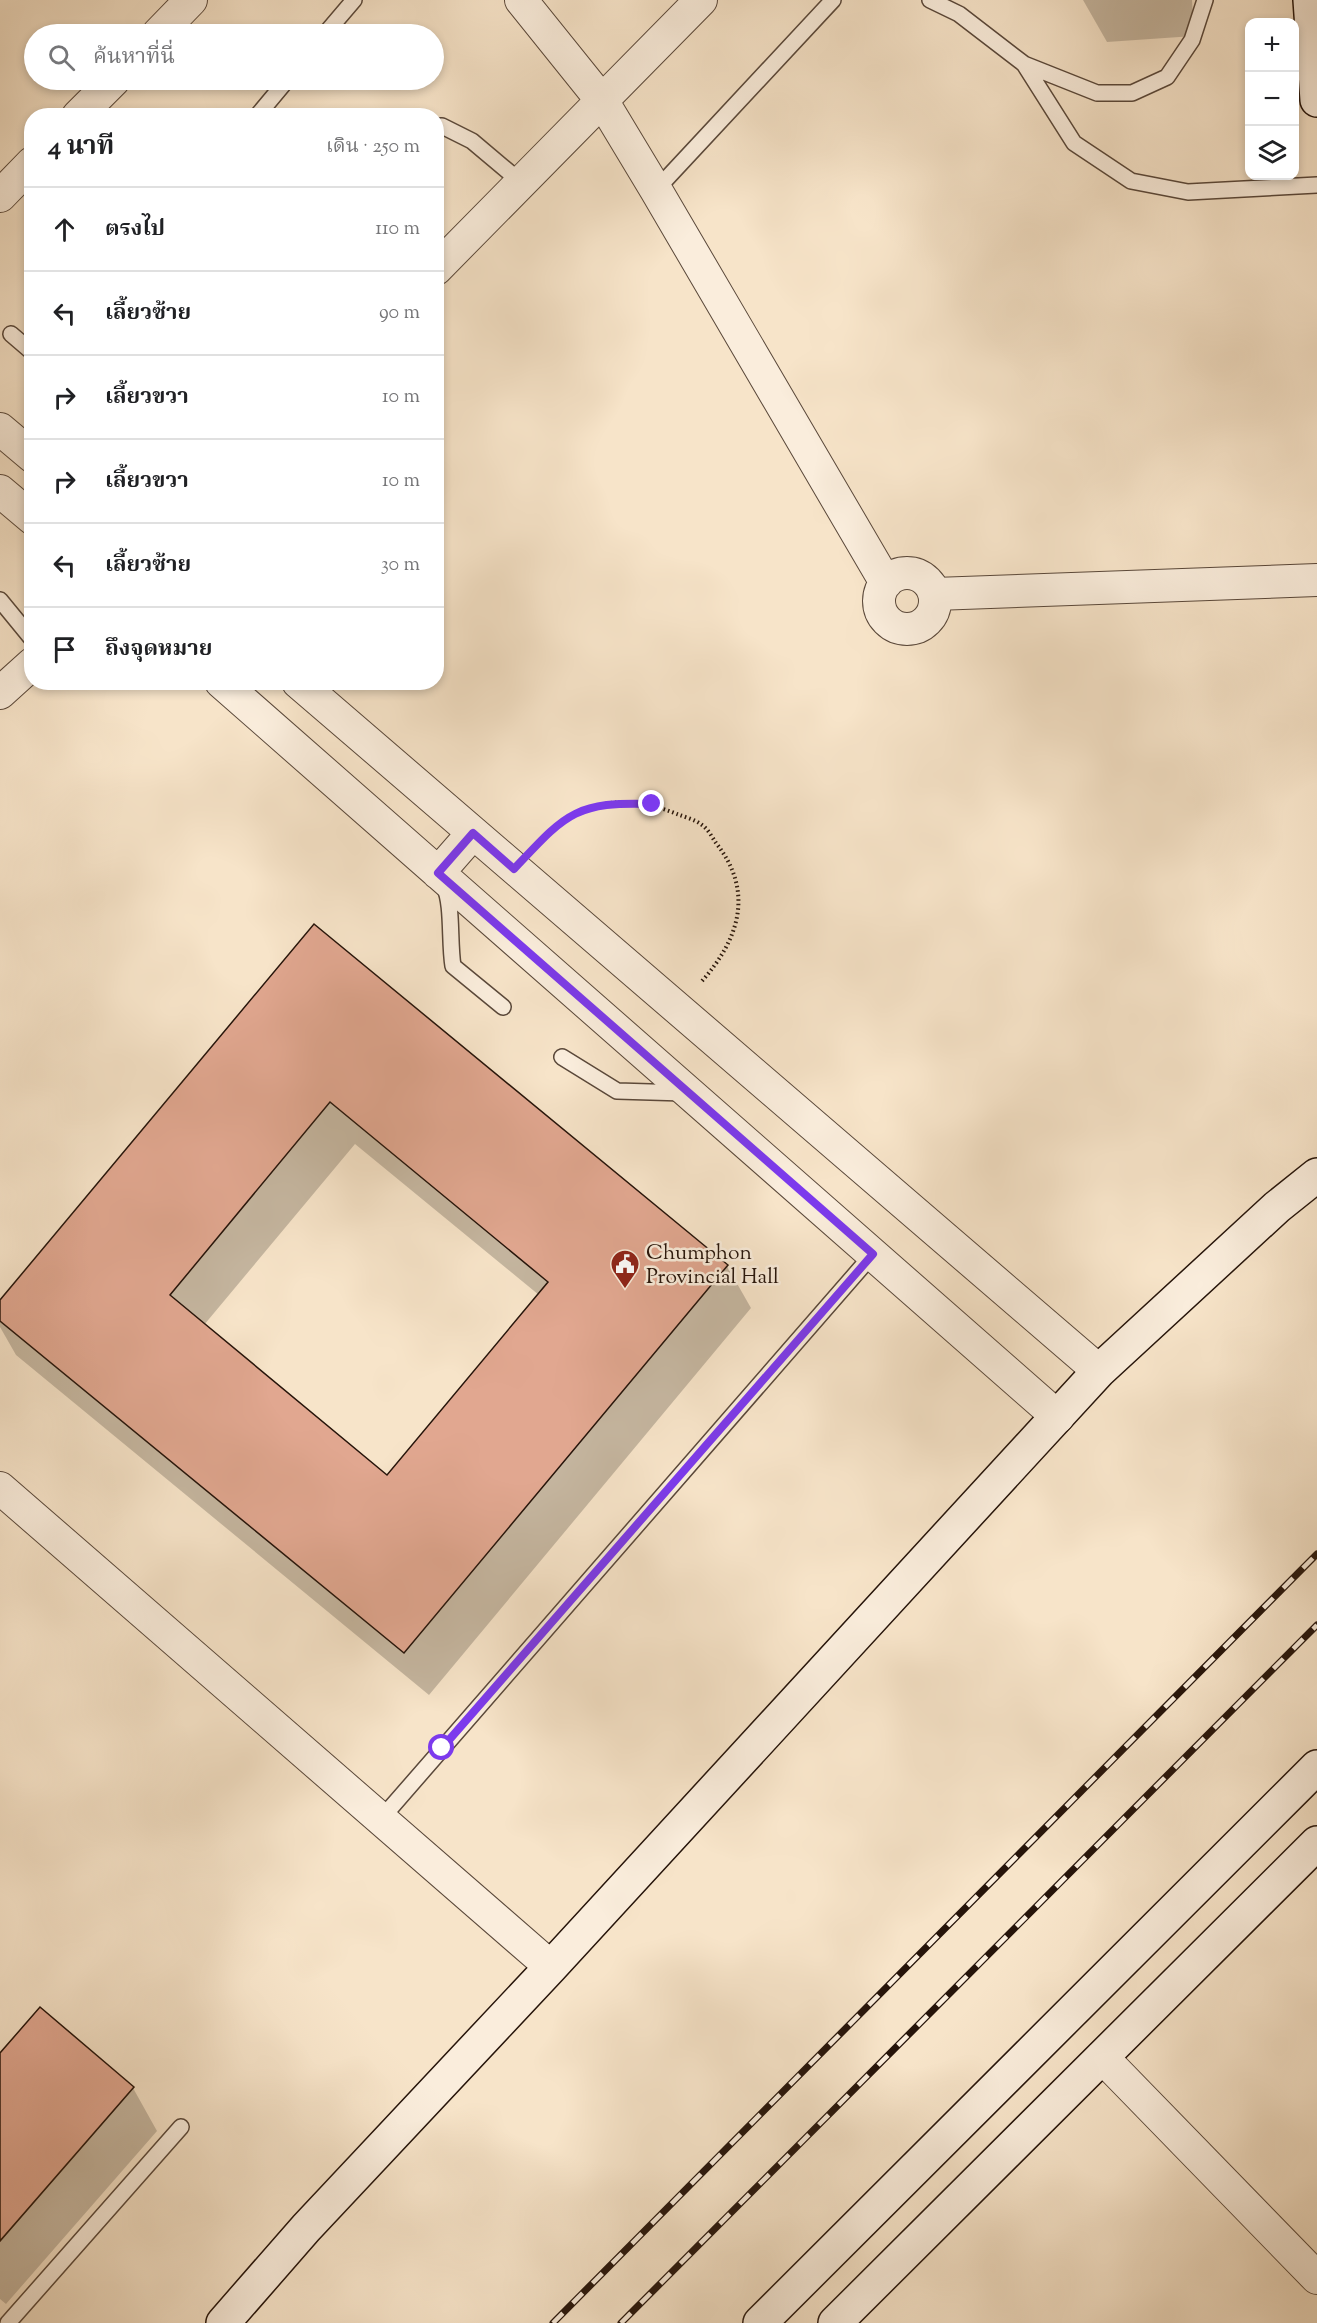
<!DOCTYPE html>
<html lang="th">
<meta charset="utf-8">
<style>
body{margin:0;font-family:"Sorts Mill Goudy","Noto Serif Thai",serif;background:#f2f2f2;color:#202124}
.controls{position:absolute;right:18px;top:18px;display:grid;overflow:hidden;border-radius:12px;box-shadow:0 3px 9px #0003}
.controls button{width:54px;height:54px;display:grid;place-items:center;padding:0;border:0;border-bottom:2px solid #e0e0e0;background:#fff;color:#202124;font:30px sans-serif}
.stop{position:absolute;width:18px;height:18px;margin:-14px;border:4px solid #7c3aed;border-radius:50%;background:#fff}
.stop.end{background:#7c3aed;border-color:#fff;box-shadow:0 2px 6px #0008}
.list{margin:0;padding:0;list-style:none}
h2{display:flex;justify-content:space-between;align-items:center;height:78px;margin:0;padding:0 24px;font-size:26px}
h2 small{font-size:20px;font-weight:400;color:#757577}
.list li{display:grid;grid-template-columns:39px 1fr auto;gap:18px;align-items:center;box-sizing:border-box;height:84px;padding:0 24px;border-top:2px solid #e0e0e0}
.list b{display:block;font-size:22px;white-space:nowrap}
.list em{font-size:20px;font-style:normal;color:#757577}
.icon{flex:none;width:33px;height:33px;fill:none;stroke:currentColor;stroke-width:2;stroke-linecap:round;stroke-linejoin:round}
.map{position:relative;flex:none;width:1317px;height:2323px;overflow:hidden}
.search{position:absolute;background:#fff;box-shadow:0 3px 9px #0003;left:24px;top:24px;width:420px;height:66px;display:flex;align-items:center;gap:15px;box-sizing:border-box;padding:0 21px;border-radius:33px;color:#757577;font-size:22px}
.panel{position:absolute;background:#fff;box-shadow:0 3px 9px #0003;left:24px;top:108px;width:420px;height:582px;border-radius:24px}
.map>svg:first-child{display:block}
.shadow{fill:#0003;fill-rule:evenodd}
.building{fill:#e1a790;stroke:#26140a;stroke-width:1.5;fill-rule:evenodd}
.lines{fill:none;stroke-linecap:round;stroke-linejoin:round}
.lane-casing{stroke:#5a483a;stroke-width:18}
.street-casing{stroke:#5a483a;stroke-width:34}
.secondary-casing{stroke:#26140a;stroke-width:36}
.path{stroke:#26140a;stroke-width:4;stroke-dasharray:1.5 3;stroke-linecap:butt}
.lane{stroke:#faeddc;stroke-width:15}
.street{stroke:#faeddc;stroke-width:32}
.secondary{stroke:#faeddc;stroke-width:33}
.rail-casing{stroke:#26140a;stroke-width:7}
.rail{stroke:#faeddc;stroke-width:4.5;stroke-dasharray:14;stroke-linecap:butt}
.route{stroke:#7c3aed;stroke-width:8}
.labels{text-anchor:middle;stroke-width:5;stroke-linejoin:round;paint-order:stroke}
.poi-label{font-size:21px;fill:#26140a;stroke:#faeddc;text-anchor:start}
</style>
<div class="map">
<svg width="1317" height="2323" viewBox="0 0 1317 2323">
<rect width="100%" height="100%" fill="#f7e4c9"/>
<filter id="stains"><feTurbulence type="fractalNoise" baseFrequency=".00333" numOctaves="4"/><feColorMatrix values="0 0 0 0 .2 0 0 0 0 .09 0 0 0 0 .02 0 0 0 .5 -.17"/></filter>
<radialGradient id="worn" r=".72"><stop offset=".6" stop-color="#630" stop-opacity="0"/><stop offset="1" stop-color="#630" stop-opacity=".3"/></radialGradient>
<path class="shadow" d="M 1083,0 L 1192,0 L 1194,36 L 1107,42 Z
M 314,926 L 727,1266 L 751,1308 L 429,1695 L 16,1355 L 0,1327 L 0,1302 ZM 355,1144 L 539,1295 L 387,1477 L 204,1325 Z
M 41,2009 L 133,2088 L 157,2131 L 6,2304 L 0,2299 L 0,2056 Z"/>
<path class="building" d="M 314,924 L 728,1265 L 404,1653 L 0,1321 L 0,1300 ZM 330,1102 L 548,1282 L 387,1475 L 170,1295 Z
M 40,2007 L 134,2087 L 0,2241 L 0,2053 Z"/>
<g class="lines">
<g class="lane-casing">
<path id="lane" d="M 930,0 L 959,14 L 1024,64 L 1074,143 L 1131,181 L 1188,192 L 1317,185
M 325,34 L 354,0
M 1024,64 L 1097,93 L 1132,93 L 1167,77 L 1192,40 L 1205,0
M 257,116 L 287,80
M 436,127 L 442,126 L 472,141 L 522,183
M 656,190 L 833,0
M 11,334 L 32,352
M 0,600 L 32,639
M 444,886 C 453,904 449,942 453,966 L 503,1007
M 562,1057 L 617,1091 L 684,1093
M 381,1819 L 873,1254
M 8,2323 L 181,2127"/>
</g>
<g class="street-casing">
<path id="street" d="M 521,0 L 603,102 L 656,190 L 886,583
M 158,34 L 191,0
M 78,116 L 114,80
M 0,196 L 32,163
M 436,269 L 701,0
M 0,429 L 32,456
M 0,491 L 32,518
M879 601a28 28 0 1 1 56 0a28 28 0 1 1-56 0Z
M 935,594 L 1317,580
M 221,682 L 1058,1417
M 298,682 L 1099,1371
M 0,693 L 32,664
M 438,873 L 473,833
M 0,1488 L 551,1967
M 1102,2057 L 1317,2278"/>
</g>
<g class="secondary-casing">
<path id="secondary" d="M 1310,0 L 1317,100
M 223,2323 L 306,2228 L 551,1967 L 1099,1371 L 1277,1207 L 1317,1175
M 760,2323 L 1317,1767
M 835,2323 L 1317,1843"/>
</g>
<path class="path" d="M 541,841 C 580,799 625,793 677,814 C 685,817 696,820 702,825 C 708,829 712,837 716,843 C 754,891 740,938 702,981"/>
<use href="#lane" class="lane"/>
<use href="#street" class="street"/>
<use href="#secondary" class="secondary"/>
<g class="rail-casing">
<path id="rail" d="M 553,2323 L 1317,1554
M 621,2323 L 1317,1625"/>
</g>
<use href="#rail" class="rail"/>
</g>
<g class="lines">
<path class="route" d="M 442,1748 L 873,1254 L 438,873 L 473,833 L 514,869 C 565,815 574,801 652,804"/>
</g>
<defs>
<g id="civic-pin" transform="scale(1.5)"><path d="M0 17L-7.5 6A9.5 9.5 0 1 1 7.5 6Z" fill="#8f2418" stroke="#faeddc"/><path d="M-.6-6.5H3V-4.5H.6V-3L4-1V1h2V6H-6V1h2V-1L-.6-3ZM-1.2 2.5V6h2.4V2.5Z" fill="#fff"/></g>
</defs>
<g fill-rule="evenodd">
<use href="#civic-pin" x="625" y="1264"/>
</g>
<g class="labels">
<g class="poi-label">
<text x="646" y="1259">Chumphon<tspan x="646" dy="24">Provincial Hall</tspan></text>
</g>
</g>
<rect width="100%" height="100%" filter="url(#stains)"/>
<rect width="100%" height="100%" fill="url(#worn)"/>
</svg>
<div class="controls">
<button>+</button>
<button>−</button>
<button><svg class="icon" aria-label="layers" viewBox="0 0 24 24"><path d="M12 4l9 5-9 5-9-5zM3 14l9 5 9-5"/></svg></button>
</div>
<div class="stop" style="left:442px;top:1748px"></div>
<div class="stop end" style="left:652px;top:804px"></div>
<div class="search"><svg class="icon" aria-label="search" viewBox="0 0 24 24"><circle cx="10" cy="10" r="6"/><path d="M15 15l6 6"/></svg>ค้นหาที่นี่</div>
<section class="panel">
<h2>4 นาที<small>เดิน · 250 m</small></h2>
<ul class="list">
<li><svg class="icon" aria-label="ahead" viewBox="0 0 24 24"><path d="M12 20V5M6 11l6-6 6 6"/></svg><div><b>ตรงไป</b></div><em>110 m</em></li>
<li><svg class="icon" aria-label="left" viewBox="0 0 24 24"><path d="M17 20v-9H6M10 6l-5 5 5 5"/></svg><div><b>เลี้ยวซ้าย</b></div><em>90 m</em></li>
<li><svg class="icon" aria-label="right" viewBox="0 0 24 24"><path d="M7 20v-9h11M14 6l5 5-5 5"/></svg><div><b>เลี้ยวขวา</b></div><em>10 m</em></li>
<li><svg class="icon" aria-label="right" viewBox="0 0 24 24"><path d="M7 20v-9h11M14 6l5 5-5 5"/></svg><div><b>เลี้ยวขวา</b></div><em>10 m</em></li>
<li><svg class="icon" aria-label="left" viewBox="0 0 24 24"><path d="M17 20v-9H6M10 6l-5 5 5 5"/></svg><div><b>เลี้ยวซ้าย</b></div><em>30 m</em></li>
<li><svg class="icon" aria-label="arrive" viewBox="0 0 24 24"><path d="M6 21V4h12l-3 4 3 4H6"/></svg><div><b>ถึงจุดหมาย</b></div></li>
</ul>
</section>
</div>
